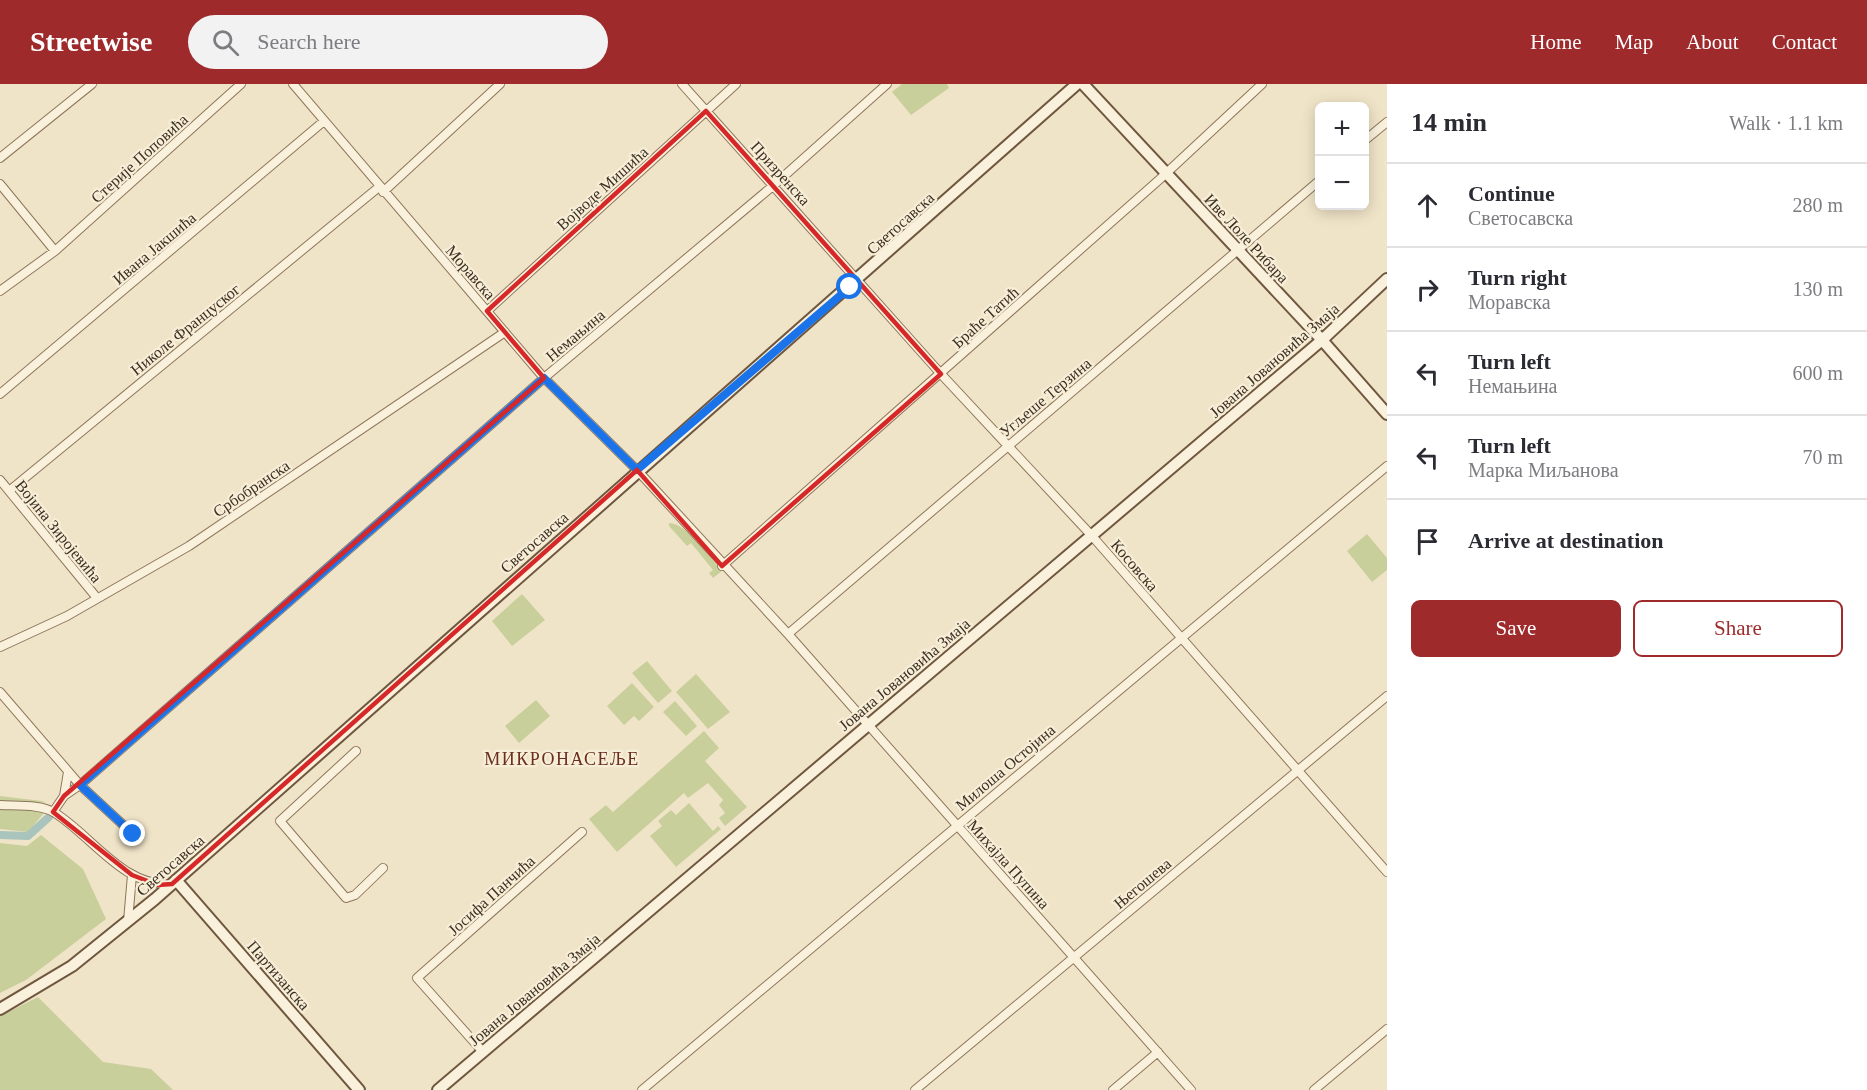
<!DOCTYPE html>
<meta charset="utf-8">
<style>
body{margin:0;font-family:Georgia,serif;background:#f2f2f3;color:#2b2b33}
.controls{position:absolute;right:18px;top:18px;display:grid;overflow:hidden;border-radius:9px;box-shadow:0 3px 15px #0003}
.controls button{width:54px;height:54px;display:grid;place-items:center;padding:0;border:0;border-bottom:2px solid #e1e1e2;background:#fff;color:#2b2b33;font:30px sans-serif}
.stop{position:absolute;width:18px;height:18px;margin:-14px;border:4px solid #1a73e8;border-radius:50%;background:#fff}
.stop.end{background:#1a73e8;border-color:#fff;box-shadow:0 2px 6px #0008}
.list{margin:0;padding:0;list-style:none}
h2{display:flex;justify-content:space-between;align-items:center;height:78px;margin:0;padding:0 24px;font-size:26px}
h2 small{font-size:20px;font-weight:400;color:#7c7c81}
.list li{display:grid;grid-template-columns:39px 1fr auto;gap:18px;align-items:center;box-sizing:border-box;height:84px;padding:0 24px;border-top:2px solid #e1e1e2}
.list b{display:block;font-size:22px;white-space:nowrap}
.list p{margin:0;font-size:20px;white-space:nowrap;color:#7c7c81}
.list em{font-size:20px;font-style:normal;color:#7c7c81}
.actions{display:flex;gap:12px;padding:18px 24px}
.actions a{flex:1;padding:14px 0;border:2px solid #9e2a2b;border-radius:9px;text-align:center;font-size:21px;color:#9e2a2b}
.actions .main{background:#9e2a2b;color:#fff}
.icon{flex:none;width:33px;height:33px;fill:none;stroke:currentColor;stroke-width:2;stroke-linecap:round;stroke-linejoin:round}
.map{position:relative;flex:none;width:1387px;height:1006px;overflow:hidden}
header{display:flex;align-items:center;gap:36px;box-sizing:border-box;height:84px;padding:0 30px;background:#9e2a2b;color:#fff}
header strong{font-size:28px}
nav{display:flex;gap:33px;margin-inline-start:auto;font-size:21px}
.search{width:420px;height:54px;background:#f2f2f3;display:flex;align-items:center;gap:15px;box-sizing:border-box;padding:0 21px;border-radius:33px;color:#7c7c81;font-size:22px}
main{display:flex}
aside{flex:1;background:#fff}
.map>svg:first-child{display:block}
.green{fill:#c9cf9b}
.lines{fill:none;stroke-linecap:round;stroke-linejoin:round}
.canal{stroke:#a9c4bc;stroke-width:8}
.street-casing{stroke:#8d765c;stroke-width:10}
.secondary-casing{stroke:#6f573f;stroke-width:14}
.street{stroke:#faf1dc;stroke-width:8}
.secondary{stroke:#faf1dc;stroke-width:10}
.route{stroke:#1a73e8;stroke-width:8}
.marked{fill:none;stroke:#d62828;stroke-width:4.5;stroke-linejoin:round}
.labels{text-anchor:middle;stroke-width:4.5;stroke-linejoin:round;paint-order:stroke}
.street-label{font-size:16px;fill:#3d2e20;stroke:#f7eed8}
.neighbourhood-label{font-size:18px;letter-spacing:1.5px;fill:#6b2e1e;stroke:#f7eed8}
</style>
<header>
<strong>Streetwise</strong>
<div class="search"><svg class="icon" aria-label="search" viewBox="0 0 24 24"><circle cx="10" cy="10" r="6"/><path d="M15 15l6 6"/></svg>Search here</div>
<nav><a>Home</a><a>Map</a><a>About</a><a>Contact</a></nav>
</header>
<main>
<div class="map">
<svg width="1387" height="1006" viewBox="0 0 1387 1006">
<rect width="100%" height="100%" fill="#f0e4c8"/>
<path class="green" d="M 902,0 L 947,0 L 949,4 L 911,31 L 892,8 Z
M 669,439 C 687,439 710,474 722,487 L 713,494 L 709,489 L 713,486 L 691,459 L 687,462 L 669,442 Z
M 1367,450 L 1387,474 L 1387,486 L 1372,498 L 1347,467 Z
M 522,510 L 545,536 L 512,562 L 492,537 Z
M 647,577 L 672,607 L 658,619 L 632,589 Z
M 696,590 L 730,628 L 708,645 L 676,608 Z
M 632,599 L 654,623 L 639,637 L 634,632 L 624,641 L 607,622 Z
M 536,616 L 550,632 L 519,659 L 505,642 Z
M 675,617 L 697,642 L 686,652 L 663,628 Z
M 704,647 L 719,664 L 705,677 L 747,723 L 725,742 L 719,734 L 725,729 L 719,721 L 723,716 L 708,699 L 688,714 L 684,709 L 617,768 L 589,735 L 606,721 L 613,728 Z
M 0,712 L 42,717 L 50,722 L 28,748 L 0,745 Z
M 689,719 L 713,747 L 718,742 L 721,745 L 676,783 L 650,752 L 662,742 L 658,737 L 671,726 L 676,731 Z
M 41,751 L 83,785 L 106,835 L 26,896 L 0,909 L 0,759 L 27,762 Z
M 38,913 L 103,978 L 151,985 L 173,1006 L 0,1006 L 0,932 Z"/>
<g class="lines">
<path class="canal" d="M 0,751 L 28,752 L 49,733"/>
<g class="street-casing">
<path id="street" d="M 293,0 L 544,294 L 637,386 L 788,550 L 1191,1006
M 682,0 L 941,290 L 1092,452 L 1387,788
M 1364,57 L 1387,38
M 0,74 L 92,0
M 0,100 L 55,167
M 383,108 L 500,0
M 0,207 L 55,167 L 241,0
M 487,227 L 736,0
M 0,310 L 324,37
M 0,396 L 97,514
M 9,407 L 379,103
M 722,482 L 1160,95 L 1262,0
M 788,550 L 1320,96
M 0,563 L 67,532 L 189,462 L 505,248
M 0,608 L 80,701 L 133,750
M 356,667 L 280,737 L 346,814 L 355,811 L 383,784
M 64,712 L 68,688
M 0,721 C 16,722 42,720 55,729 C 92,752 124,804 172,800
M 53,728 L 64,712 L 80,701 L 544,294 L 774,101 L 887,0
M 128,837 L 132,791
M 483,968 L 417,894 L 582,748
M 642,1006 L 1387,382
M 915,1006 L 1387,612
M 1113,1006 L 1158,968
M 1314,1006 L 1387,945"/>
</g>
<g class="secondary-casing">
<path id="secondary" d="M 1083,0 L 1322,256 L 1387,330
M 176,796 L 359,1006
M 0,925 L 72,882 L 155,815 L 1077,0
M 438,1006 L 1322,256 L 1387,195"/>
</g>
<use href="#street" class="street"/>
<use href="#secondary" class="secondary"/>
</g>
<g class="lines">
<path class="route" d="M 133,750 L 80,701 L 544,294 L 637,386 L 850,203"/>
</g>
<path class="marked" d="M 706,27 L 941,290 L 722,482 L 637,386 L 172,800 L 158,801 L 132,791 L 53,728 L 64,712 L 544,294 L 487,227 Z"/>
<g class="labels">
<g class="street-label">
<text transform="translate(139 74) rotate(-42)" y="6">Стерије Поповића</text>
<text transform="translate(781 89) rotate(48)" y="6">Призренска</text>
<text transform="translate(602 104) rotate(-42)" y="6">Војводе Мишића</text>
<text transform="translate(900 139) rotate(-42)" y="6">Светосавска</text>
<text transform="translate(1247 154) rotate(47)" y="6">Иве Лоле Рибара</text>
<text transform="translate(154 164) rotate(-40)" y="6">Ивана Јакшића</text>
<text transform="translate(471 188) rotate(49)" y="6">Моравска</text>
<text transform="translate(985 233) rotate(-42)" y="6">Браће Татић</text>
<text transform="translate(185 245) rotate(-39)" y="6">Николе Француског</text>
<text transform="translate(575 251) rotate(-40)" y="6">Немањина</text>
<text transform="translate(1274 276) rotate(-41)" y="6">Јована Јовановића Змаја</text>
<text transform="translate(1045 313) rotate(-40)" y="6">Угљеше Терзина</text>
<text transform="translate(251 404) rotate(-34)" y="6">Србобранска</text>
<text transform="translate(59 447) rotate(51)" y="6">Војина Зиројевића</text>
<text transform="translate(534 458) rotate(-41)" y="6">Светосавска</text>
<text transform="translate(1135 481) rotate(49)" y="6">Косовска</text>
<text transform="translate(904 590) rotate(-40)" y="6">Јована Јовановића Змаја</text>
<text transform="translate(1005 683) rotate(-40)" y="6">Милоша Остојина</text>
<text transform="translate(1009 780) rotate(48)" y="6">Михајла Пупина</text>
<text transform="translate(170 781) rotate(-41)" y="6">Светосавска</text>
<text transform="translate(1142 799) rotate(-40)" y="6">Његошева</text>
<text transform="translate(491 811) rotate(-42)" y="6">Јосифа Панчића</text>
<text transform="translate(279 891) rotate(49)" y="6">Партизанска</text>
<text transform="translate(534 905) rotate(-40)" y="6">Јована Јовановића Змаја</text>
</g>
<g class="neighbourhood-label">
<text x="562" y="681">МИКРОНАСЕЉЕ</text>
</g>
</g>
</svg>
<div class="controls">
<button>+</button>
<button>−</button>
</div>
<div class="stop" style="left:850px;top:203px"></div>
<div class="stop end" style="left:133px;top:750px"></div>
</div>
<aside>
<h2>14 min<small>Walk · 1.1 km</small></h2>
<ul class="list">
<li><svg class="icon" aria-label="ahead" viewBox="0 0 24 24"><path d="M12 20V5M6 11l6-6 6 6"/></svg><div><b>Continue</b><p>Светосавска</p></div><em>280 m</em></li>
<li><svg class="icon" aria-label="right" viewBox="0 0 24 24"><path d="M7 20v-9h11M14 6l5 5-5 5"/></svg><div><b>Turn right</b><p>Моравска</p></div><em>130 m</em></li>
<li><svg class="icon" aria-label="left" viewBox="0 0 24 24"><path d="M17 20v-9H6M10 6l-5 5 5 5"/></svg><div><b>Turn left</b><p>Немањина</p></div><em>600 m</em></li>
<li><svg class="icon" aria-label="left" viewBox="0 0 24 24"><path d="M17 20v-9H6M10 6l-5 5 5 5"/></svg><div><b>Turn left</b><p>Марка Миљанова</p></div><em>70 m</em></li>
<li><svg class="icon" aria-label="arrive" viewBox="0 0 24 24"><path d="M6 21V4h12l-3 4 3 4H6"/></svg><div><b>Arrive at destination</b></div></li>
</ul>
<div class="actions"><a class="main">Save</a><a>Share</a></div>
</aside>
</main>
